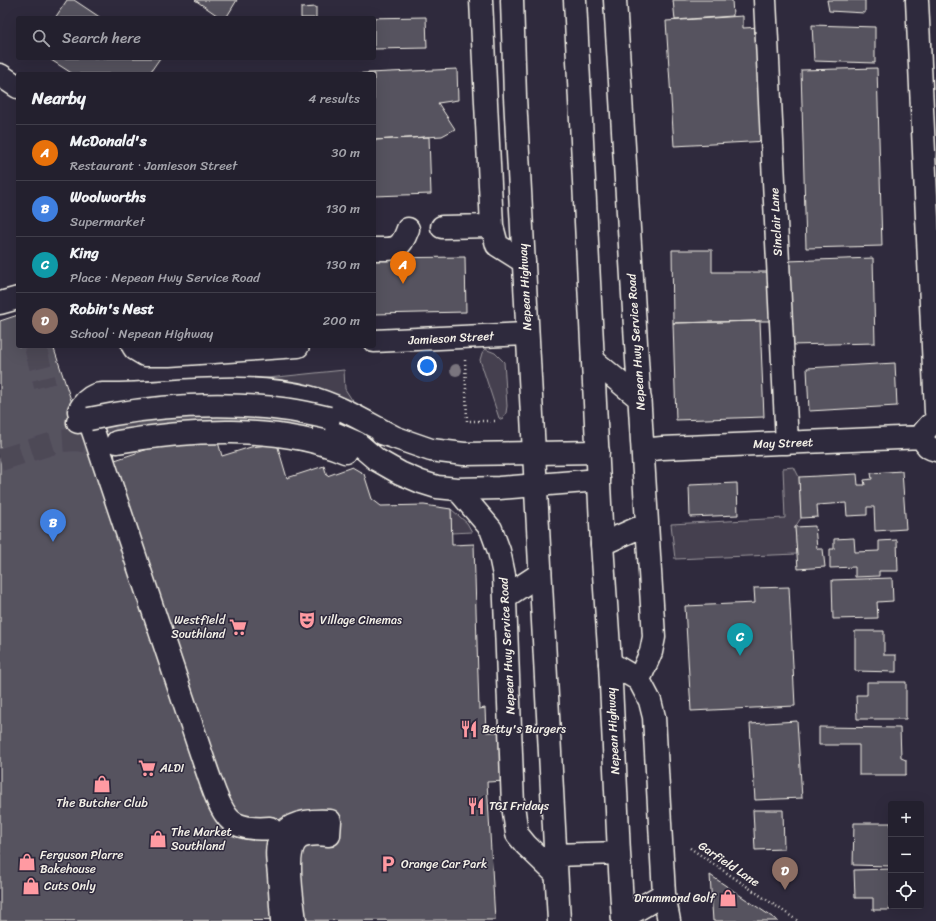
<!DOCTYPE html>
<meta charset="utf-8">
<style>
body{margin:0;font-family:Sriracha,sans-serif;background:#2f2d3a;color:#f1f3f6}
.controls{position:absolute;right:12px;bottom:12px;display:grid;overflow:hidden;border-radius:4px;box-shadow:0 4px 16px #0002}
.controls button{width:36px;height:36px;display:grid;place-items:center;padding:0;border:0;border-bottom:1px solid #403e4a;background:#23202e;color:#f1f3f6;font:20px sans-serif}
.you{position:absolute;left:427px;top:366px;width:14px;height:14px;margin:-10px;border:3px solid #fff;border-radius:50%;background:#1a73e8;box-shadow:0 0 0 6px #1a73e833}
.badge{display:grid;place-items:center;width:26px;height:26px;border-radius:50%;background:#ff9aa2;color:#fff;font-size:13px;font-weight:700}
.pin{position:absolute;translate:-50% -33px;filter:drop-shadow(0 1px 2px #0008)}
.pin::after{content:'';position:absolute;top:21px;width:14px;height:12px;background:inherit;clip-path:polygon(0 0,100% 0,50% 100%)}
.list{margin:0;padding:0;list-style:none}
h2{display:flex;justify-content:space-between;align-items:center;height:52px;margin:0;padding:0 16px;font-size:17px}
h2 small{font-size:13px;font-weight:400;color:#a3a3aa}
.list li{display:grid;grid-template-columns:26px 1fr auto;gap:12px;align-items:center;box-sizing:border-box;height:56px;padding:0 16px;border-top:1px solid #403e4a}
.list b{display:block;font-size:15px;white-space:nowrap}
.list p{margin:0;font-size:13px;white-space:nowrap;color:#a3a3aa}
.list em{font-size:13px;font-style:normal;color:#a3a3aa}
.icon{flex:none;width:22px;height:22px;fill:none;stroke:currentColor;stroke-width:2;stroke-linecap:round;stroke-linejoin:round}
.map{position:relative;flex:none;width:936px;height:921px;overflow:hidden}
.search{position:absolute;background:#23202e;box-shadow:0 4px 16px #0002;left:16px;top:16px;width:360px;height:44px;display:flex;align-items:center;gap:10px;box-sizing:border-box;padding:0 14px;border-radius:4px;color:#a3a3aa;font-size:15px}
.panel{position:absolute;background:#23202e;box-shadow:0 4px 16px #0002;left:16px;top:72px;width:360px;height:276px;border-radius:4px}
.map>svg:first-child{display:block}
.green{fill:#454050;stroke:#9c989c}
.building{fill:#56525f;stroke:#f4f1e8}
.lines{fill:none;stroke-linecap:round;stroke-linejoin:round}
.minor-tunnel{stroke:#4d4857;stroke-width:22;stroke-dasharray:22 11;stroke-linecap:butt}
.minor-casing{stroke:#f4f1e8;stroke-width:25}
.highway-casing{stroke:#f4f1e8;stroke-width:25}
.path{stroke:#f4f1e8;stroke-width:2.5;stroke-dasharray:1 3;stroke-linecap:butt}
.minor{stroke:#2f2a3d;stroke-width:22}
.highway{stroke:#2f2a3d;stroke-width:22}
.minor-bridge-casing{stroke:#f4f1e8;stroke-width:25;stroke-linecap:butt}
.minor-bridge{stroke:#2f2a3d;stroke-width:22}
.tree{fill:#7a757e}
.labels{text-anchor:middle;stroke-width:3;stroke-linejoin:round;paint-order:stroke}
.street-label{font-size:12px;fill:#f4f1e8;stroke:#2f2a3d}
.poi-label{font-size:12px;fill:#f4f1e8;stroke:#2f2a3d;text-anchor:start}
</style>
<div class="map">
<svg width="936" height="921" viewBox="0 0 936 921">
<rect width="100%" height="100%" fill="#2f2a3d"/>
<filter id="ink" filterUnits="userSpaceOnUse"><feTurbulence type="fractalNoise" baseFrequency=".025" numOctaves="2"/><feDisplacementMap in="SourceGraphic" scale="8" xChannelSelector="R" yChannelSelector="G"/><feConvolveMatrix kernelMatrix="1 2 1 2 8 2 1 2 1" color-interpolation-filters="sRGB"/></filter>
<g filter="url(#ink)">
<path class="green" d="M 485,349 L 495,353 L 504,362 L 507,406 L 506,413 L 502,420 L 499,418 L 480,360 L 482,353 Z
M 344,370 L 345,389 L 354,403 L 324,392 L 249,380 Z
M 794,467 L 799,477 L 801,518 L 795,527 L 797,554 L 675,559 L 671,524 L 785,518 L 783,468 Z
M 451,509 L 467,523 L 472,532 L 451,533 Z"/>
<path class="building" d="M 67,0 L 74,0 L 101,18 L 55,18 Z
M 195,0 L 237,0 L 226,18 L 221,18 Z
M 673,0 L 732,0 L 733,16 L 675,20 Z
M 827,0 L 865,0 L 865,13 L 829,11 Z
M 316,7 L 316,18 L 301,18 L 301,8 Z
M 743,16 L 743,28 L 761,27 L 768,141 L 674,146 L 666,21 Z
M 426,17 L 427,48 L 374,49 L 374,18 L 365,18 Z
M 812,25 L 875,27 L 875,63 L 814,61 Z
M 48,58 L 160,58 L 149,74 L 73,74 Z
M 877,68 L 882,246 L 806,248 L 801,70 Z
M 457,69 L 458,100 L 438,103 L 455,129 L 442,136 L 374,140 L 374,74 L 346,74 Z
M 429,137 L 431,194 L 374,196 L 374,140 Z
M 672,250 L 712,250 L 712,272 L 775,272 L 775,321 L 760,321 L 673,323 Z
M 465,257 L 466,312 L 374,314 L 374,258 Z
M 873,258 L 875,343 L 790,345 L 787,261 Z
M 18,315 L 18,346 L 53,346 L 75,412 L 96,405 L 114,401 L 193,396 L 250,397 L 306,403 L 333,409 L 321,436 L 278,426 L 248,424 L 199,424 L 131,431 L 125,433 L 117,440 L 114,449 L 115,460 L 193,434 L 197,436 L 199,441 L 216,435 L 222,456 L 251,447 L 277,444 L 287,478 L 324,466 L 327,476 L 352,467 L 364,474 L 372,499 L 381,506 L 424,505 L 451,509 L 452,545 L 474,544 L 479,709 L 485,708 L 486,732 L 505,732 L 507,781 L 487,782 L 495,920 L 0,921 L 0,321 Z
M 760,321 L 764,417 L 676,420 L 673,323 Z
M 895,363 L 897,406 L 809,411 L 807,368 Z
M 902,471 L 906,529 L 875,531 L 874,507 L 867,507 L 867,515 L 847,516 L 846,503 L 817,505 L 818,517 L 801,518 L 799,477 L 857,474 L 858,485 L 865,485 L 864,480 L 872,479 L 871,473 Z
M 737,483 L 738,515 L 690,517 L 689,485 Z
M 815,526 L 817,549 L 823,549 L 825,567 L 798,569 L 795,527 Z
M 854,538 L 855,552 L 879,551 L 879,541 L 897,540 L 898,571 L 879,571 L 879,576 L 855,577 L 855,567 L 830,568 L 830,549 L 834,549 L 834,539 Z
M 892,578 L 893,601 L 877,602 L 878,618 L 833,619 L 832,580 Z
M 789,587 L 795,706 L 691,711 L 685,606 L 755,603 L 754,588 Z
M 855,631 L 884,631 L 884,655 L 896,655 L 896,672 L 855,671 Z
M 867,682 L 906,682 L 906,719 L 857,719 L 856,695 L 867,695 Z
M 797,721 L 802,798 L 755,800 L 750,724 Z
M 819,727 L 900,728 L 901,758 L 906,760 L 906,775 L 859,775 L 859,745 L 819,745 Z
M 753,810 L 783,810 L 784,849 L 755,850 Z
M 854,823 L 891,823 L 891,866 L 853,865 Z
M 891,869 L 890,910 L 873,910 L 873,898 L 855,898 L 854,870 Z
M 710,875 L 778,921 L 713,921 Z"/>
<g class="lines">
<path class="minor-tunnel" d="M 35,346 L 45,386
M 101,444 C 125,442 136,420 120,401
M 0,460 L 60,441 L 76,440 L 101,444"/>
<g class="minor-casing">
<path id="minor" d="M 481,0 L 492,226 L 497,245 L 524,262
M 615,0 L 654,637 L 651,652 L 639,680
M 765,0 L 787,443
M 917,0 L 936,412
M 0,75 L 18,87
M 442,227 L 492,226
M 374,249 C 395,249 400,251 408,229
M 0,303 L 18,298
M 374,341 L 527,334
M 133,346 L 135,349 L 145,355 L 170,355 L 298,346
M 593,360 L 640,399
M 102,394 C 171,395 240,380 308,397 C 339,405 367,423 396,438
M 79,411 C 87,396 100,389 115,398
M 78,422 L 89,419 L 205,765 C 211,781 220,817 236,824 C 247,829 259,829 270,828
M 930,425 L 924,432 C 922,441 926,448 936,450
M 324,429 L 357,443 L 377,460 L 400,473 L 421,482 L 437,487 L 457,489 L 499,488 L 599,480
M 382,433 L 431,450 L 464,454 L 598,452
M 117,442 C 187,430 278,424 345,452
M 643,450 L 662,448 L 923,437
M 457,489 L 491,529 L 499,551 L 504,575 L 513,805 L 517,834 L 526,845 L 556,874
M 602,544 L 647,524
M 505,597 L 540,574
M 610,663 L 639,680 L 650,701 L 654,717 L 664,894 L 669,921
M 623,918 L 664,894
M 282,921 C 281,906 280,890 279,875 C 278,863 275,850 280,838 C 288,821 314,820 330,821 L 329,835 C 320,834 310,833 301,837 C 282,847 293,902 295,921"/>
</g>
<g class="highway-casing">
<path id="highway" d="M 512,0 L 515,97 L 559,921
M 575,0 L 602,544 L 610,663 L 619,853 L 623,921
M 554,855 L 619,853"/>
</g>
<path class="path" d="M 465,360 L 467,421 L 495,421
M 690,848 L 798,921"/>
<use href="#minor" class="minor"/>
<use href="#highway" class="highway"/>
<g class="minor-bridge-casing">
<path id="minor-bridge" d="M 89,419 C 153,405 225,401 290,410 C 303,412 316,415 329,418"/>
</g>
<use href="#minor-bridge" class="minor-bridge"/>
</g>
<circle class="tree" cx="456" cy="370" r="6"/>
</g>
<defs>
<g id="theatre-bare" transform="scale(1.38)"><path d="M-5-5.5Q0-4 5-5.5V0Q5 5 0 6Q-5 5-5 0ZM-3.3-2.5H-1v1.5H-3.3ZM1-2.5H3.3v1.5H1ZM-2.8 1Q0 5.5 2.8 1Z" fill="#ff9aa2" stroke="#2f2a3d" stroke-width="2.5" paint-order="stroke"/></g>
<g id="supermarket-bare" transform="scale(1.38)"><path d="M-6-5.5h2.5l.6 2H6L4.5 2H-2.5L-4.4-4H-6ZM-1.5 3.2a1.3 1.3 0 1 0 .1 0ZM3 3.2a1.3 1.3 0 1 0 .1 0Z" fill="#ff9aa2" stroke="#2f2a3d" stroke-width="2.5" paint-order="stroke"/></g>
<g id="restaurant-bare" transform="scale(1.38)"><path d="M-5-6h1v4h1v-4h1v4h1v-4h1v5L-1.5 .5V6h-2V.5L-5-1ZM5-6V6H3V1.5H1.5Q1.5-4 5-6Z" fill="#ff9aa2" stroke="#2f2a3d" stroke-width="2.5" paint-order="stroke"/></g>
<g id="shop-bare" transform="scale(1.38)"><path d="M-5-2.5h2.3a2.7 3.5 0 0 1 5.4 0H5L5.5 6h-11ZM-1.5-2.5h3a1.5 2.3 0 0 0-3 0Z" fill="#ff9aa2" stroke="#2f2a3d" stroke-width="2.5" paint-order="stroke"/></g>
<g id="parking-bare" transform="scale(1.38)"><path d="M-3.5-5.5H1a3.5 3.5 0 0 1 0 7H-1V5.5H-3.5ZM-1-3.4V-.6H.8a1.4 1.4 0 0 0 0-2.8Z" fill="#ff9aa2" stroke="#2f2a3d" stroke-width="2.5" paint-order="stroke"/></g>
</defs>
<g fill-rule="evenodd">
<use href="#theatre-bare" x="307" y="620"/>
<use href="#supermarket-bare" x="238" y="627"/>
<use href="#restaurant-bare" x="469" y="729"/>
<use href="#supermarket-bare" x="147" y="768"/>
<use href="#shop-bare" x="102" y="784"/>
<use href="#restaurant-bare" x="476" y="806"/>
<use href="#shop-bare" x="158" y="839"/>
<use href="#shop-bare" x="27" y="862"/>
<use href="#parking-bare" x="388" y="864"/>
<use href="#shop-bare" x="31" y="886"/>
<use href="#shop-bare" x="728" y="898"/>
</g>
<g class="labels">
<g class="street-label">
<text transform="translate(776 222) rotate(-93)" y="4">Sinclair Lane</text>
<text transform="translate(525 287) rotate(-93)" y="4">Nepean Highway</text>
<text transform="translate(451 338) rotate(-3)" y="4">Jamieson Street</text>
<text transform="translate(636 342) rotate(-94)" y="4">Nepean Hwy Service Road</text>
<text transform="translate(783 443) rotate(-2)" y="4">May Street</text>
<text transform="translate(507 646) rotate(-93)" y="4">Nepean Hwy Service Road</text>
<text transform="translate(613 731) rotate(-93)" y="4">Nepean Highway</text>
<text transform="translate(729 864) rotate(34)" y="4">Garfield Lane</text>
</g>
<g class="poi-label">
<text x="225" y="624" text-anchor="end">Westfield<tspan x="225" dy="14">Southland</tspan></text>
<text x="320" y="624">Village Cinemas</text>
<text x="482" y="733">Betty's Burgers</text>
<text x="160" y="772">ALDI</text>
<text x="102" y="807" text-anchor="middle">The Butcher Club</text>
<text x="489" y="810">TGI Fridays</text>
<text x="171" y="836">The Market<tspan x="171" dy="14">Southland</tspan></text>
<text x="40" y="859">Ferguson Plarre<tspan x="40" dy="14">Bakehouse</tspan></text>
<text x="401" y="868">Orange Car Park</text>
<text x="44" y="890">Cuts Only</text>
<text x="715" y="902" text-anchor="end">Drummond Golf</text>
</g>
</g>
</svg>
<div class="controls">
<button>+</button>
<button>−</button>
<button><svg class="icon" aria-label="locate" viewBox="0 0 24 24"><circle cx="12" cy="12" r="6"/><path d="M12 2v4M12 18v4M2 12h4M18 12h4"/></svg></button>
</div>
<div class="you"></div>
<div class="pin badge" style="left:403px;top:284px;background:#e8710a">A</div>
<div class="pin badge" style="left:53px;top:542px;background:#3f7fe0">B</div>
<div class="pin badge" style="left:740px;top:656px;background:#0f9aa8">C</div>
<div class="pin badge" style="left:785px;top:890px;background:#8d6e63">D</div>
<div class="search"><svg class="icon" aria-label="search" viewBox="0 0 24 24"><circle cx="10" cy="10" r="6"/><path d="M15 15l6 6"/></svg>Search here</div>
<section class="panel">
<h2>Nearby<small>4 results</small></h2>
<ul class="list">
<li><span class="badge" style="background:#e8710a">A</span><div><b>McDonald's</b><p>Restaurant · Jamieson Street</p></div><em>30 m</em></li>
<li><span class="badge" style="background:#3f7fe0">B</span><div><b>Woolworths</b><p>Supermarket</p></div><em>130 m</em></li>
<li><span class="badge" style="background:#0f9aa8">C</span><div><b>King</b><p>Place · Nepean Hwy Service Road</p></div><em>130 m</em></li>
<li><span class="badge" style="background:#8d6e63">D</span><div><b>Robin's Nest</b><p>School · Nepean Highway</p></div><em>200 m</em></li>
</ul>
</section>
</div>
